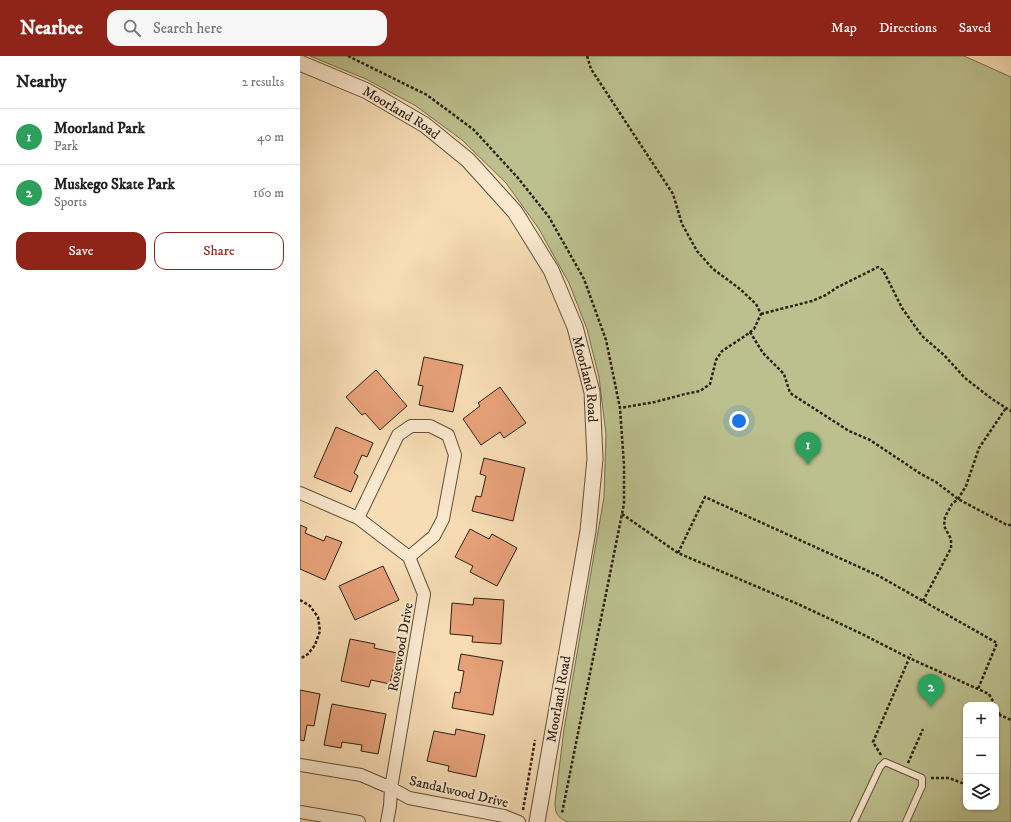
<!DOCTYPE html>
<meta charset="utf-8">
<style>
body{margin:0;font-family:"IM FELL DW Pica",serif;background:#f6f6f6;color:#202124}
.controls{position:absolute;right:12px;bottom:12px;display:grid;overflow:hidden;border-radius:8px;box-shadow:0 1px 3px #0004}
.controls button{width:36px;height:36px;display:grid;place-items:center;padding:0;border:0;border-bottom:1px solid #e0e0e0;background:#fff;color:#202124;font:20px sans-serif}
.you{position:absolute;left:439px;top:365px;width:14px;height:14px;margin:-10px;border:3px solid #fff;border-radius:50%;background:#1a73e8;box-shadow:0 0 0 6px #1a73e833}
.badge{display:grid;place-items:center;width:26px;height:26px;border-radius:50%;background:#8f2418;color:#fff;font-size:13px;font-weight:700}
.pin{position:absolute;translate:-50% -33px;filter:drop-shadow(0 1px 2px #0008)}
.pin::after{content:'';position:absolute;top:21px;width:14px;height:12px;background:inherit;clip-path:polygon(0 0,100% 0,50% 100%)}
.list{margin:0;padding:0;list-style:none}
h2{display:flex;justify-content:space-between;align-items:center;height:52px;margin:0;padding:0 16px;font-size:17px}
h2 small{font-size:13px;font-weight:400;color:#757577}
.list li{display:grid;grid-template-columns:26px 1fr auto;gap:12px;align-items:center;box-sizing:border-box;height:56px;padding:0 16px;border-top:1px solid #e0e0e0}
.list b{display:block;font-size:15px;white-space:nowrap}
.list p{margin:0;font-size:13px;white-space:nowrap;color:#757577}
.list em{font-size:13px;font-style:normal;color:#757577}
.actions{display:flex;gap:8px;padding:12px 16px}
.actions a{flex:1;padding:9px 0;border:1px solid #8f2418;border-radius:12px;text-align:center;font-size:14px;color:#8f2418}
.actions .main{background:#8f2418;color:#fff}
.icon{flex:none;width:22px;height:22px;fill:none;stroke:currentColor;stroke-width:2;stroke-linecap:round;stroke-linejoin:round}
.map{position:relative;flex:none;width:711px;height:766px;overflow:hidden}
header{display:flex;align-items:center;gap:24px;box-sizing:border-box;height:56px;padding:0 20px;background:#8f2418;color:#fff}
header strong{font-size:19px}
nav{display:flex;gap:22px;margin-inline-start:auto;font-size:14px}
.search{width:280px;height:36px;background:#f6f6f6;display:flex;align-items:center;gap:10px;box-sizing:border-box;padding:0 14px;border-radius:12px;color:#757577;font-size:15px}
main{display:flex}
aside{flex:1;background:#fff}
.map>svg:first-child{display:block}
.green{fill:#bcc08e;stroke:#747050;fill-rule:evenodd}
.building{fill:#e7a179;stroke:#2d2113}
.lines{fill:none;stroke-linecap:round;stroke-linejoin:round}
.service-casing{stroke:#60503b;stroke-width:8}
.minor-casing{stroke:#60503b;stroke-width:14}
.tertiary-casing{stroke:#60503b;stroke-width:17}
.path{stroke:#2d2113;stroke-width:2.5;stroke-dasharray:3 2;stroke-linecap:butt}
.service{stroke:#fae8ce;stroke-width:6}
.minor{stroke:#fae8ce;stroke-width:12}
.tertiary{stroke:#fae8ce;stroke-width:15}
.labels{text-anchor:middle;stroke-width:4;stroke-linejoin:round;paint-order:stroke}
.street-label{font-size:14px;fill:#2d2113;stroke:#fae8ce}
</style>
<header>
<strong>Nearbee</strong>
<div class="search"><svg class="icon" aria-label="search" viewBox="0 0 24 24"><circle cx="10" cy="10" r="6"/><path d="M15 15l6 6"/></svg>Search here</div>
<nav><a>Map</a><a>Directions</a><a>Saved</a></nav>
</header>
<main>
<aside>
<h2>Nearby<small>2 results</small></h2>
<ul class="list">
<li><span class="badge" style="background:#2e9e5b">1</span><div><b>Moorland Park</b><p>Park</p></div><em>40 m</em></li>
<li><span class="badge" style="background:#2e9e5b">2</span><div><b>Muskego Skate Park</b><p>Sports</p></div><em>160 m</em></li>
</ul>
<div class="actions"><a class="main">Save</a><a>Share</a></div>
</aside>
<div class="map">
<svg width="711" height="766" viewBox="0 0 711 766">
<rect width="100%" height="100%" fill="#f7dcb4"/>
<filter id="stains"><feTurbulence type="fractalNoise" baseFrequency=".005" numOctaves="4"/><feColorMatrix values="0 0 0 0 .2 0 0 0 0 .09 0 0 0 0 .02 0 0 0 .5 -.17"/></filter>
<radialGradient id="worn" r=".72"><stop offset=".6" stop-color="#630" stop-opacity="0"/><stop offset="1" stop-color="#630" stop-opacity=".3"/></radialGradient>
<path class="green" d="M 10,0 L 664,0 L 711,21 L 711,766 L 267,766 C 257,761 255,757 255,746 L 264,673 L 304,441 L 306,378 L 299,321 L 287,273 L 269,227 L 239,173 L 206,127 L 162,84 L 116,50 L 66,23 ZM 666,649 L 696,649 L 696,751 L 666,751 Z"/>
<path class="building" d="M 124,301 L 163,309 L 153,356 L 119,349 L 123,330 L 118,329 Z
M 76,314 L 107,350 L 80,374 L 65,357 L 62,359 L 46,341 Z
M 200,331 L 226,367 L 204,382 L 200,376 L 181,389 L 163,363 L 180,350 L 178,347 Z
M 36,371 L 73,387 L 67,401 L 62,399 L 54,417 L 58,420 L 51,436 L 14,421 Z
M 184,402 L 225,412 L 213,465 L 172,455 L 176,440 L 181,441 L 186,420 L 180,418 Z
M 0,469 L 7,472 L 5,477 L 24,485 L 26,480 L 42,486 L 25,524 L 0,513 Z
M 170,473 L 189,483 L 192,478 L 217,492 L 197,530 L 170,516 L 173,510 L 155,501 Z
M 83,510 L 99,544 L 55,564 L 39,530 Z
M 174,542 L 204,544 L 201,588 L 172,586 L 173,580 L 150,578 L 152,547 L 173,549 Z
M 50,583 L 75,588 L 74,592 L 97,597 L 90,628 L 71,624 L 69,631 L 41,625 Z
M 161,598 L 203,605 L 193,659 L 152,652 L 155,636 L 160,637 L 164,615 L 158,614 Z
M 0,634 L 20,638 L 14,670 L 7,669 L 4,685 L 0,684 Z
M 32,648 L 86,658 L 78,698 L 61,695 L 62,689 L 42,686 L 41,692 L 24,689 Z
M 156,673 L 185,679 L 176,721 L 148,715 L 149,710 L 127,705 L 134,675 L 155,679 Z"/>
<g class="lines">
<g class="service-casing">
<path id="service" d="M 554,766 L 580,711 L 585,706 L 622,722 L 622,730 L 606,766"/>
</g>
<g class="minor-casing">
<path id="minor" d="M 0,437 L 58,462 L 109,501 L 124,538 L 91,732 L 90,750 L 87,766
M 58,462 L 98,379 L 111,370 L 130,370 L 148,379 L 155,399 L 143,463 L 134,480 L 109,501
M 0,709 L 61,719 L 91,732 L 109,742 L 204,760 L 219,766
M 0,756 L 59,766"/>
</g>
<g class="tertiary-casing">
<g id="tertiary">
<path id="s1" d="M 0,7 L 67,35 L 125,69 L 168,104 L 215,156 L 251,214 L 275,271 L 292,336 L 295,403 L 288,475 L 237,766"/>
</g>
</g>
<path class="path" d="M 48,0 L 127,39 L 174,74 L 218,122 L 249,161 L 284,223 L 306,284 L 320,352 L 324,409 L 324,448 L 262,757
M 287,0 L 291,13 L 373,138 L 382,168 L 397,195 L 413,213 L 440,233 L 456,248 L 461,258 L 454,273 L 445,280 L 422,295 L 416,304 L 410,328 L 400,335 L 385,338 L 355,346 L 320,352
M 461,258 L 512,245 L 526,239 L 536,232 L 578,211 L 583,214 L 602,252 L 622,280 L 644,299 L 665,322 L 692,343 L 711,355
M 450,276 L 463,297 L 484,318 L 490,337 L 549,375 L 570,384 L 621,418 L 636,426 L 658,443 L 707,469 L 711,469
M 322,458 L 378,497 L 500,549 L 560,577 L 609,602 L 689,638 L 695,649
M 378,497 L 405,441 L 579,520 L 697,587 L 678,633
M 0,544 L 10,550 L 18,561 L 20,575 L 15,589 L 8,598 L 0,603
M 623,545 L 651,492 L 651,483 L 644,470 L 645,461 L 652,448 L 658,443 L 666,430 L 679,392 L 706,352
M 696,652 L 700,659
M 696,664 L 700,659 L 711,664
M 581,699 L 573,686 L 611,598
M 608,707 L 623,673
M 631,722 L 649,722 L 662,727 L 666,718
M 223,754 L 235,684"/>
<use href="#service" class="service"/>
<use href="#minor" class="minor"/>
<use href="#tertiary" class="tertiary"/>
</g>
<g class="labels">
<g class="street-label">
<text dy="5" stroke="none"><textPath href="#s1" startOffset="113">Moorland Road</textPath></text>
<text dy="5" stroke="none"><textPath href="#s1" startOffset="449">Moorland Road</textPath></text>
<text transform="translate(100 591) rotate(-80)" y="5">Rosewood Drive</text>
<text transform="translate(258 643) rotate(-80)" y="5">Moorland Road</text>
<text transform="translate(159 735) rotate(13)" y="5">Sandalwood Drive</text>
</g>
</g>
<rect width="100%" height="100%" filter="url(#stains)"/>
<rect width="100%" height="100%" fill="url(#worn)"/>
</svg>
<div class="controls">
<button>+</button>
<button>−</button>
<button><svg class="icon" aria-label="layers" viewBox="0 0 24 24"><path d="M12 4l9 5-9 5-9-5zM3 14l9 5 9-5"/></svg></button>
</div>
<div class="you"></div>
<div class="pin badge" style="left:508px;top:409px;background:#2e9e5b">1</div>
<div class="pin badge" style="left:631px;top:651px;background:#2e9e5b">2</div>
</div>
</main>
